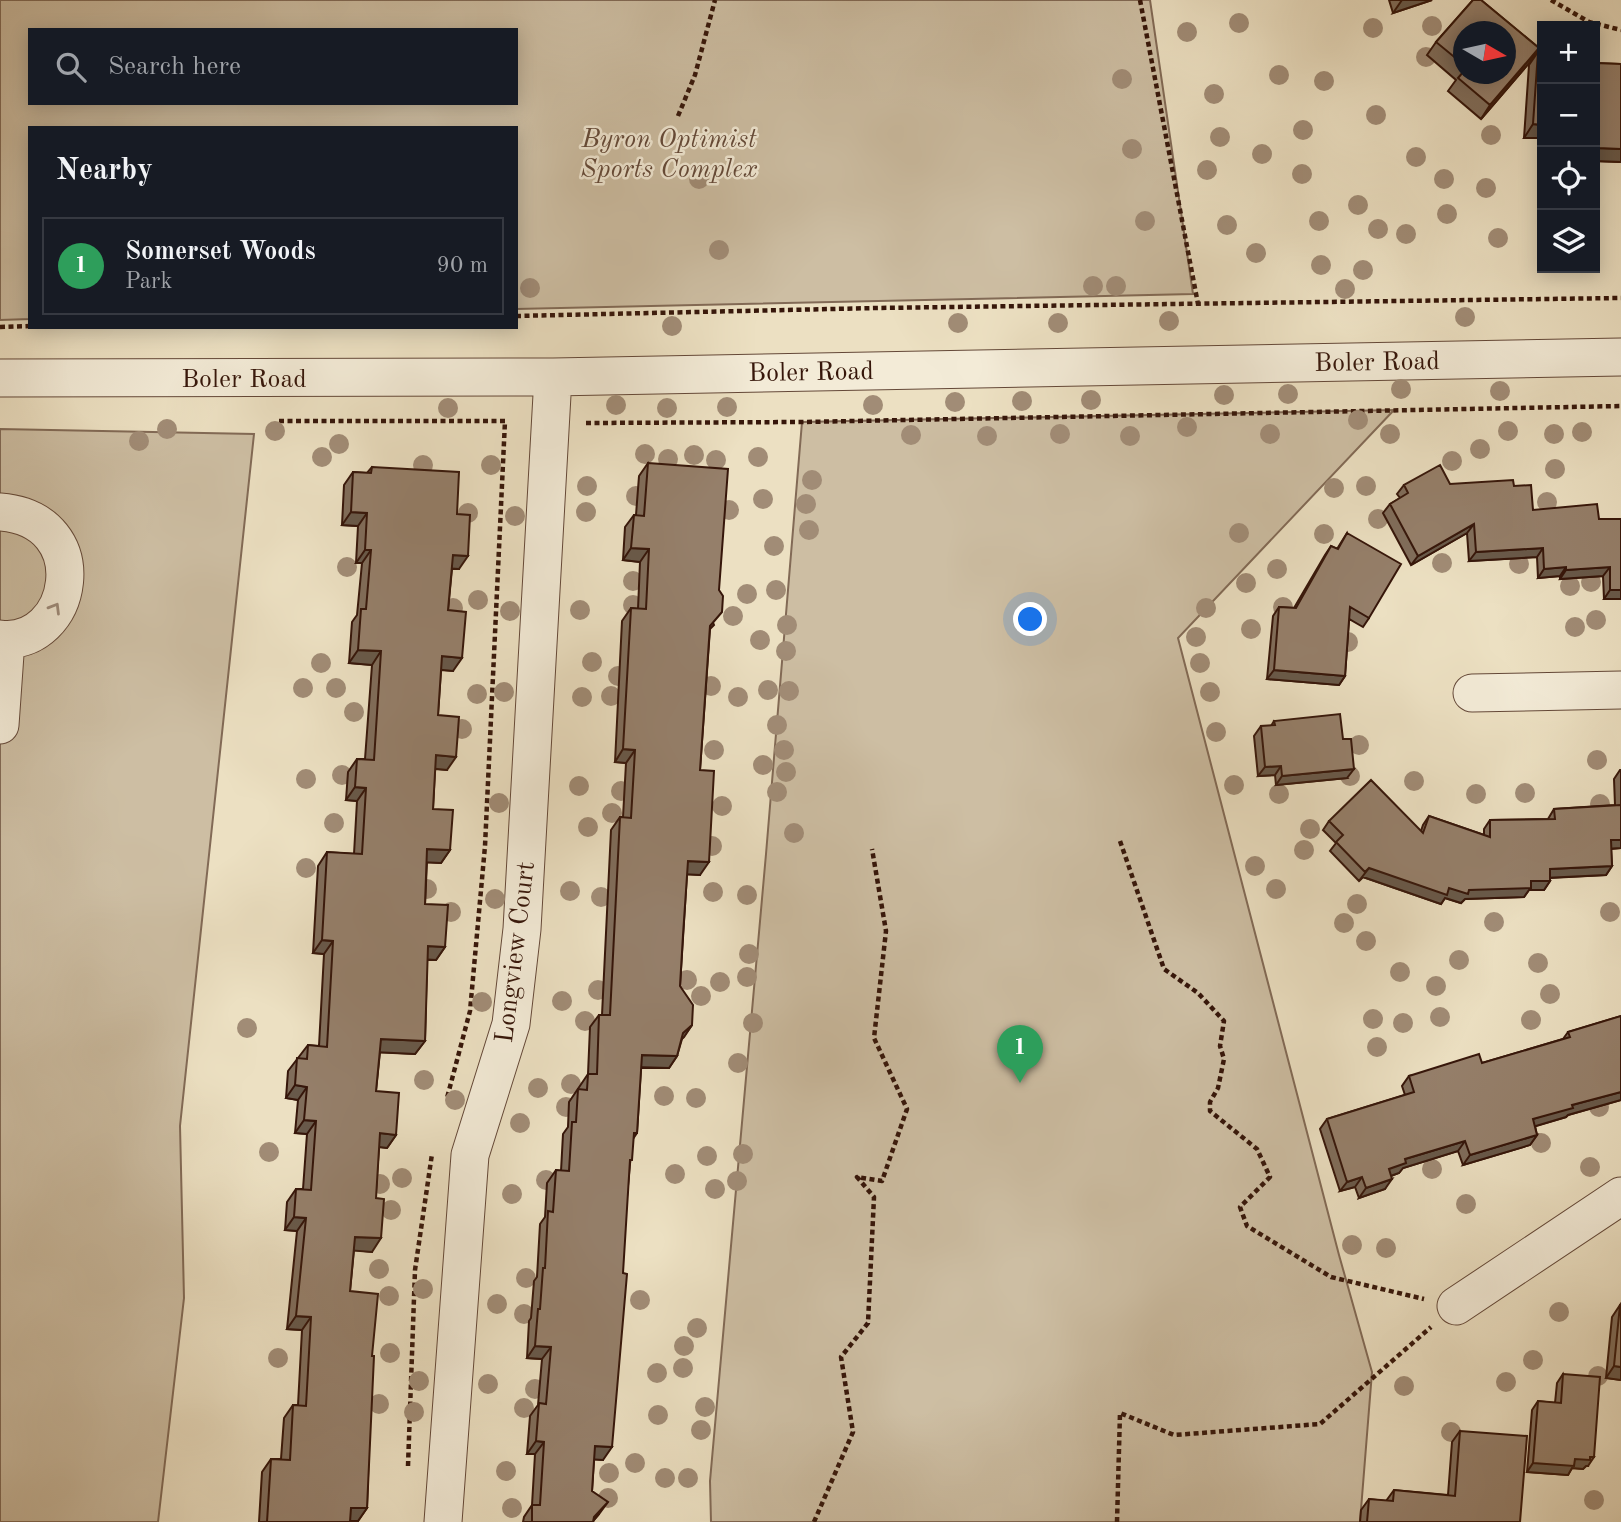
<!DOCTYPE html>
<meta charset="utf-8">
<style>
body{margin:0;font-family:"Old Standard TT",serif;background:#242831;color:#f1f3f6}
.controls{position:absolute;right:21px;top:21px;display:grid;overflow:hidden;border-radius:0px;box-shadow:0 4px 18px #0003}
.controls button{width:63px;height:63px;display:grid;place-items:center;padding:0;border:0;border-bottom:2px solid #363941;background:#171b24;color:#f1f3f6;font:35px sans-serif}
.compass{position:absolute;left:1453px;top:21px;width:63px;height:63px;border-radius:50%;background:#171b24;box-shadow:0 4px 18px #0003;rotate:99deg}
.you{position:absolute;left:1031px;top:620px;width:24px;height:24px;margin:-18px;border:5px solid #fff;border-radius:50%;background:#1a73e8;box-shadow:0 0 0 10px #1a73e833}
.badge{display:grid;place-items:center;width:46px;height:46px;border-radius:50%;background:#c59692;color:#fff;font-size:23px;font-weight:700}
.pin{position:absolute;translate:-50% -58px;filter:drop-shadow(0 2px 4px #0008)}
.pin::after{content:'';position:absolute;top:37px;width:24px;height:21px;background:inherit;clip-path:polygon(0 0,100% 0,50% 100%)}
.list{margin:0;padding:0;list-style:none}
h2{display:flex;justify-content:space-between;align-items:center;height:91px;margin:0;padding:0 28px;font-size:30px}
h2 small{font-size:23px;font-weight:400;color:#9ea1a6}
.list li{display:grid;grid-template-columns:46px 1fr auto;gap:21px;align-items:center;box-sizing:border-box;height:98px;margin:0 14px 14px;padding:0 14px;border:2px solid #363941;border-radius:0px}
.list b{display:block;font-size:26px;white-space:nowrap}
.list p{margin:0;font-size:23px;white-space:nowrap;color:#9ea1a6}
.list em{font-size:23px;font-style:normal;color:#9ea1a6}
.icon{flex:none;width:38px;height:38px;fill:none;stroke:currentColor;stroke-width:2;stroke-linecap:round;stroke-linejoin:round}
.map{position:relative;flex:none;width:1621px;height:1522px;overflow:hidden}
.search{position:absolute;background:#171b24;box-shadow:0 4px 18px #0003;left:28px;top:28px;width:490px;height:77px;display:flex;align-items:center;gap:18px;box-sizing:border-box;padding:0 24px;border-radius:0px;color:#9ea1a6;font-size:26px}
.panel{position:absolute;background:#171b24;box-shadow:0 4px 18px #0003;left:28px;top:126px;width:490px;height:203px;border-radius:0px}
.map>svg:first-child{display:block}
.green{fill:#cdbea3;stroke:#826a56;stroke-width:2;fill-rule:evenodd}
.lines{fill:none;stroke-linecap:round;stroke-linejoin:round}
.minor-casing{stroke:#644838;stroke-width:39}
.path{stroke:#36160a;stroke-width:4.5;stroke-dasharray:5 3.5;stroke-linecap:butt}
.minor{stroke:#f3ebd7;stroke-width:37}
.tree{fill:#a18c76}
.wall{fill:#806d5b;stroke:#36160a;stroke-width:2;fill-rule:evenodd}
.shaded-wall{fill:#68594a;stroke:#36160a;stroke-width:2}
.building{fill:#957f6a;stroke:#36160a;stroke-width:2}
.oneway{stroke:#9e8b7b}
.labels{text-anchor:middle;stroke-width:5;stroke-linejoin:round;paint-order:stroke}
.park-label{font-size:26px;font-style:italic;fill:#634838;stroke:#f3ebd7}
.street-label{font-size:26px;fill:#36160a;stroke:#f3ebd7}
</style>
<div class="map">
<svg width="1621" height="1522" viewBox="0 0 1621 1522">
<rect width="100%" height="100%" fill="#ece0c2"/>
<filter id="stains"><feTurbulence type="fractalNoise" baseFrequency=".00286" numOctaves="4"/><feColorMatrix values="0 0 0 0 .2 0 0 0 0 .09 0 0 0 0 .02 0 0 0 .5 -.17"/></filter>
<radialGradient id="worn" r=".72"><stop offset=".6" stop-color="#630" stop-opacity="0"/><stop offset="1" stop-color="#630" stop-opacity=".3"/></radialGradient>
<path class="green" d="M 0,0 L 1150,0 L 1193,294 L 516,309 L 516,128 L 30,128 L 30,319 L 0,320 ZM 30,30 L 516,30 L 516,103 L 30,103 Z
M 1394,410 L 1178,638 L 1339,1255 L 1372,1372 L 1360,1522 L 711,1522 L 710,1481 L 766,854 L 802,422 Z
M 0,429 L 254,434 L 180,1126 L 184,1298 L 158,1522 L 0,1522 Z"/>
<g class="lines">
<g class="minor-casing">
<path id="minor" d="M 0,378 L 553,377 L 1621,357
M 0,512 C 99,520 73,648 0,639
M 1472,693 L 1621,690
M 0,725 L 6,640
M 1456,1306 L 1621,1196
M 443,1522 L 470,1155 L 511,1024 L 522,929 L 553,377"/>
</g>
<path class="path" d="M 1140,0 L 1198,304
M 1551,0 L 1589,22 L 1621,30
M 678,116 L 695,75 L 715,0
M 516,316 L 876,308 L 1621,298
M 0,327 L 30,326
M 279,421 L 505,421 L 485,846 L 470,1011 L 447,1098
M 586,423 L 802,422 L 1621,406
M 1120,841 L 1164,969 L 1198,993 L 1224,1021 L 1220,1046 L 1224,1059 L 1218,1088 L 1210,1102 L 1210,1111 L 1257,1149 L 1270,1177 L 1240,1207 L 1247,1226 L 1331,1277 L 1424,1299
M 408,1466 L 415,1270 L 432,1154
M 814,1522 L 853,1432 L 841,1357 L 868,1323 L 874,1197 L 857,1177 L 882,1181 L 907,1109 L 874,1038 L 886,931 L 872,849
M 1117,1522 L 1120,1413 L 1174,1435 L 1320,1424 L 1431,1327"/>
<use href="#minor" class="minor"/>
</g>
<g class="tree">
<circle cx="1239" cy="23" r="10"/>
<circle cx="1432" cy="26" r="10"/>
<circle cx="1373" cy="28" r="10"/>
<circle cx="1187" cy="32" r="10"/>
<circle cx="1426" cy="57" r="10"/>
<circle cx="1279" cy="75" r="10"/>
<circle cx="1122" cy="79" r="10"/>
<circle cx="1324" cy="81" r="10"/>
<circle cx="1214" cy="94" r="10"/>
<circle cx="1376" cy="115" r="10"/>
<circle cx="1303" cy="130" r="10"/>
<circle cx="1491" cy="135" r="10"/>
<circle cx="1220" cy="137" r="10"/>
<circle cx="1132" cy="149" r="10"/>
<circle cx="1262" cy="154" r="10"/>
<circle cx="1416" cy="157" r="10"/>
<circle cx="1207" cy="170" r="10"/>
<circle cx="1302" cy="174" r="10"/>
<circle cx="699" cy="179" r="10"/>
<circle cx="1444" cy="179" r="10"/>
<circle cx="1486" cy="188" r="10"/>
<circle cx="1358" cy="205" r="10"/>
<circle cx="1447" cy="214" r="10"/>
<circle cx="1145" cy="221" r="10"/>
<circle cx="1319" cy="221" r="10"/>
<circle cx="1227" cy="225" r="10"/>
<circle cx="1378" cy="229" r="10"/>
<circle cx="1406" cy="234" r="10"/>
<circle cx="1498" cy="238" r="10"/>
<circle cx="719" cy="250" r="10"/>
<circle cx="1256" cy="253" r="10"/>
<circle cx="1321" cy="265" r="10"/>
<circle cx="1363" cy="270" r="10"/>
<circle cx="1093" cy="286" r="10"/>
<circle cx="1116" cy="286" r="10"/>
<circle cx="530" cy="288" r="10"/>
<circle cx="1345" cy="289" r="10"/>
<circle cx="1465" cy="317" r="10"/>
<circle cx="1169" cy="321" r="10"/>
<circle cx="958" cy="323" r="10"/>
<circle cx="1058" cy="323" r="10"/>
<circle cx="672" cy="326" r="10"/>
<circle cx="1401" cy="389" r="10"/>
<circle cx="1500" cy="391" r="10"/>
<circle cx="1288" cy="394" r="10"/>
<circle cx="1224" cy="395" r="10"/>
<circle cx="1091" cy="400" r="10"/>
<circle cx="1022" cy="401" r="10"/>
<circle cx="955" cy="402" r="10"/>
<circle cx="616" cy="405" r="10"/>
<circle cx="873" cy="405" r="10"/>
<circle cx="727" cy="407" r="10"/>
<circle cx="448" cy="408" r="10"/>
<circle cx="667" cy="408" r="10"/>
<circle cx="1358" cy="420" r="10"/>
<circle cx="1187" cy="427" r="10"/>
<circle cx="167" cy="429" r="10"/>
<circle cx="275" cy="431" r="10"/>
<circle cx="1508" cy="431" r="10"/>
<circle cx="1582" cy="432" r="10"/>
<circle cx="1060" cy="434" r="10"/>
<circle cx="1270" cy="434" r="10"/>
<circle cx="1390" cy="434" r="10"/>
<circle cx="1554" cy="434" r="10"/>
<circle cx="911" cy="435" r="10"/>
<circle cx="987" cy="436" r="10"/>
<circle cx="1130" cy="436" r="10"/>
<circle cx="139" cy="441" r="10"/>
<circle cx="339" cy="444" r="10"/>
<circle cx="1480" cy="449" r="10"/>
<circle cx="645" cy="454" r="10"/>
<circle cx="694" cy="455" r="10"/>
<circle cx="322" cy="457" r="10"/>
<circle cx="758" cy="457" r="10"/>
<circle cx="668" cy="459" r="10"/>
<circle cx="716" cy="460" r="10"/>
<circle cx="1452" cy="461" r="10"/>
<circle cx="423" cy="465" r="10"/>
<circle cx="491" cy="465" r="10"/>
<circle cx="1555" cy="469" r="10"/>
<circle cx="812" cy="480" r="10"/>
<circle cx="587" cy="486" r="10"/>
<circle cx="1366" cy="486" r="10"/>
<circle cx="1334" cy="488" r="10"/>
<circle cx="636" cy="496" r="10"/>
<circle cx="763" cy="499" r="10"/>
<circle cx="1547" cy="502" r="10"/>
<circle cx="806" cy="504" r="10"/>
<circle cx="729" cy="510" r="10"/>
<circle cx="586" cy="512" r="10"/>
<circle cx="468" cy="513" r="10"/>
<circle cx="515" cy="516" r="10"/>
<circle cx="1378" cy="519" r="10"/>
<circle cx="809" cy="530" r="10"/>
<circle cx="1239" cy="533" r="10"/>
<circle cx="1324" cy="534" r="10"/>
<circle cx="774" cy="546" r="10"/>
<circle cx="1442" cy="563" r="10"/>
<circle cx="1519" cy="564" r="10"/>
<circle cx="347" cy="567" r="10"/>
<circle cx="1277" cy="569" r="10"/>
<circle cx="633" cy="581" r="10"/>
<circle cx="1591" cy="582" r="10"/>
<circle cx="1246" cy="583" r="10"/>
<circle cx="1570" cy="586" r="10"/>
<circle cx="776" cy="590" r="10"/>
<circle cx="747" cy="594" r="10"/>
<circle cx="478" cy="600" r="10"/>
<circle cx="633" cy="605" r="10"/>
<circle cx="1283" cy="607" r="10"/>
<circle cx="453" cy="608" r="10"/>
<circle cx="1206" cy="608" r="10"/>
<circle cx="580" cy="610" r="10"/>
<circle cx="510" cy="611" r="10"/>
<circle cx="733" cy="616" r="10"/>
<circle cx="1596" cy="620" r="10"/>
<circle cx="787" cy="625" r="10"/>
<circle cx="1575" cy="627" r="10"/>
<circle cx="1251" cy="629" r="10"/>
<circle cx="1196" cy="637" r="10"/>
<circle cx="760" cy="640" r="10"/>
<circle cx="1348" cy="642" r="10"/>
<circle cx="786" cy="651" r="10"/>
<circle cx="592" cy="662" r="10"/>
<circle cx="321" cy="663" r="10"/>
<circle cx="1200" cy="663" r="10"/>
<circle cx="618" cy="676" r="10"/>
<circle cx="711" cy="686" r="10"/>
<circle cx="303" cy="688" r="10"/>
<circle cx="336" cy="688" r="10"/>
<circle cx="768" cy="690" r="10"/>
<circle cx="789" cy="691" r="10"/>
<circle cx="504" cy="692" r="10"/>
<circle cx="1210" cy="692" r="10"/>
<circle cx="477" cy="694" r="10"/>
<circle cx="611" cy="696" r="10"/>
<circle cx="582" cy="697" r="10"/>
<circle cx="738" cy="697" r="10"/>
<circle cx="354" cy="712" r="10"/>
<circle cx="777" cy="725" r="10"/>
<circle cx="462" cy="729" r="10"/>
<circle cx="1216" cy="732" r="10"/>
<circle cx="1359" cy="745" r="10"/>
<circle cx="714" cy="750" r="10"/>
<circle cx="784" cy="750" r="10"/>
<circle cx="1597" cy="760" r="10"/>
<circle cx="763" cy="765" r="10"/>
<circle cx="786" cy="772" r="10"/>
<circle cx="342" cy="775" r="10"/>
<circle cx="1350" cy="776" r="10"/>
<circle cx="306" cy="779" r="10"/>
<circle cx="1414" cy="781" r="10"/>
<circle cx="1234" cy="785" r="10"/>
<circle cx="579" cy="786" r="10"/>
<circle cx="621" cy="791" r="10"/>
<circle cx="777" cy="792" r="10"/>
<circle cx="1525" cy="793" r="10"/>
<circle cx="1279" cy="794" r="10"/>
<circle cx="1476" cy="794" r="10"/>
<circle cx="499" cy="803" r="10"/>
<circle cx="1600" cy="804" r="10"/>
<circle cx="722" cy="806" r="10"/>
<circle cx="612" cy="813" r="10"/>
<circle cx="334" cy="823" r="10"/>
<circle cx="588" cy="827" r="10"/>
<circle cx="1310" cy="829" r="10"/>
<circle cx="794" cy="833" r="10"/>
<circle cx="712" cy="846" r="10"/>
<circle cx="1304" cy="850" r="10"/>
<circle cx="1255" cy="866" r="10"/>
<circle cx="306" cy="868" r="10"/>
<circle cx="427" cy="889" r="10"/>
<circle cx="1276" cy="889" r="10"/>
<circle cx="570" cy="891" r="10"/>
<circle cx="713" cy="892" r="10"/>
<circle cx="747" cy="895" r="10"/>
<circle cx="601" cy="897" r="10"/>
<circle cx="495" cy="899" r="10"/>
<circle cx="1357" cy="904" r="10"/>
<circle cx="451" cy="912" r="10"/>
<circle cx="1610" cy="912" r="10"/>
<circle cx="1494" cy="922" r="10"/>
<circle cx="1344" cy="923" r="10"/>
<circle cx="1366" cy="941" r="10"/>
<circle cx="749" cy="954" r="10"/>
<circle cx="1459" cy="960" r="10"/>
<circle cx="1538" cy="963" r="10"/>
<circle cx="1400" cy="972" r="10"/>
<circle cx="747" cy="977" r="10"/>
<circle cx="687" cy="980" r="10"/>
<circle cx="720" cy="982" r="10"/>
<circle cx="1436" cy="986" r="10"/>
<circle cx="598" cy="990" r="10"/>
<circle cx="1550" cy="994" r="10"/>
<circle cx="701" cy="996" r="10"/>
<circle cx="562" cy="1001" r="10"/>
<circle cx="482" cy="1002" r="10"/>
<circle cx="1440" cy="1017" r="10"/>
<circle cx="1373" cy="1019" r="10"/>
<circle cx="1531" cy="1020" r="10"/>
<circle cx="585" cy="1021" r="10"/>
<circle cx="753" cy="1023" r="10"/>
<circle cx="1403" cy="1023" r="10"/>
<circle cx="247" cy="1028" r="10"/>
<circle cx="1377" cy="1047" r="10"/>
<circle cx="738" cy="1063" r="10"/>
<circle cx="424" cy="1080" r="10"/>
<circle cx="571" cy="1084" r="10"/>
<circle cx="538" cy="1088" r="10"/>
<circle cx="664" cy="1096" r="10"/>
<circle cx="696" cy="1098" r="10"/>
<circle cx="455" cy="1100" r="10"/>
<circle cx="566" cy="1107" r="10"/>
<circle cx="1599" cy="1107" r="10"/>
<circle cx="520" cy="1123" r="10"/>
<circle cx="1541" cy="1143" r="10"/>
<circle cx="269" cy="1152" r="10"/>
<circle cx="743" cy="1154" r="10"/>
<circle cx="707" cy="1156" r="10"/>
<circle cx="1590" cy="1167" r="10"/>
<circle cx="1432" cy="1169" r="10"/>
<circle cx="675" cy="1174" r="10"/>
<circle cx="402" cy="1178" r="10"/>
<circle cx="546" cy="1180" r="10"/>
<circle cx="737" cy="1181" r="10"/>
<circle cx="380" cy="1184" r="10"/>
<circle cx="715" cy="1189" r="10"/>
<circle cx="512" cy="1194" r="10"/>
<circle cx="1466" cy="1204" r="10"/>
<circle cx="391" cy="1210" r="10"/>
<circle cx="1352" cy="1245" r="10"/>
<circle cx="1386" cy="1248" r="10"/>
<circle cx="379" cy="1269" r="10"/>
<circle cx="526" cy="1278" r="10"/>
<circle cx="423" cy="1289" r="10"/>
<circle cx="389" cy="1296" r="10"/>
<circle cx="640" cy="1300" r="10"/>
<circle cx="497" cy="1304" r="10"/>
<circle cx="1559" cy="1312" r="10"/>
<circle cx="524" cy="1314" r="10"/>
<circle cx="697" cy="1328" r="10"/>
<circle cx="684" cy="1346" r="10"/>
<circle cx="390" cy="1353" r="10"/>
<circle cx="278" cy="1358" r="10"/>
<circle cx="1533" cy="1360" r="10"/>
<circle cx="683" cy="1368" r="10"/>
<circle cx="657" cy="1373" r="10"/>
<circle cx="1598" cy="1376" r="10"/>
<circle cx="419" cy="1381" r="10"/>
<circle cx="1506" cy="1382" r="10"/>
<circle cx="488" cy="1384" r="10"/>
<circle cx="1404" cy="1386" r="10"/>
<circle cx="535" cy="1389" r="10"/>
<circle cx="379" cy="1404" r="10"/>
<circle cx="705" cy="1407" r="10"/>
<circle cx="524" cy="1408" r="10"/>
<circle cx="414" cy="1412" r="10"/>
<circle cx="658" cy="1415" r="10"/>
<circle cx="701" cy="1430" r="10"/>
<circle cx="1451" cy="1432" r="10"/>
<circle cx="635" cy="1463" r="10"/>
<circle cx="506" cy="1471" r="10"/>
<circle cx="609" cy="1473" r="10"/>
<circle cx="665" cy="1478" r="10"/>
<circle cx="688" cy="1478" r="10"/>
<circle cx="608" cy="1498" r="10"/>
<circle cx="1594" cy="1500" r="10"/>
<circle cx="512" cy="1508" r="10"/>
</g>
<path class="wall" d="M 1389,0 L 1432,0 L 1393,13 Z
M 1473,0 L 1481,0 L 1539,48 L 1530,62 L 1481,119 L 1448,91 L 1456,80 L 1427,55 L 1436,42 ZM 1464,32 L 1506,32 L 1506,74 L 1464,74 Z
M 1538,52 L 1542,52 L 1542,138 L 1524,138 L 1529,65 Z
M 1595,63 L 1621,64 L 1621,162 L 1595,161 Z
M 648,463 L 714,625 L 710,629 L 700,770 L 700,875 L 687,874 L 680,986 L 692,1025 L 682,1039 L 677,1056 L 669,1068 L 641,1068 L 637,1133 L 633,1139 L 630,1164 L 603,1460 L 594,1459 L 592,1491 L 599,1514 L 594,1520 L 593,1522 L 523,1522 L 524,1517 L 532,1505 L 535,1454 L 527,1454 L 530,1416 L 538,1405 L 542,1359 L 527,1358 L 529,1321 L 531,1318 L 534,1281 L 537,1277 L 540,1224 L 545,1217 L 547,1183 L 556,1170 L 561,1171 L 563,1134 L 568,1127 L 569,1102 L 588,1074 L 590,1027 L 599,1015 L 602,1015 L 611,830 L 620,817 L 623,817 L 626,763 L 615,762 L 622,621 L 631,608 L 638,609 L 640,562 L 623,560 L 625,527 L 634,515 L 636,515 L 639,476 Z
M 372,467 L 457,514 L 459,569 L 452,569 L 448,610 L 453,671 L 441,670 L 438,715 L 447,770 L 435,769 L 433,809 L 450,850 L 441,863 L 427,862 L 425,904 L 445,947 L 436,960 L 427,960 L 425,1041 L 415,1054 L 380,1052 L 376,1091 L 396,1135 L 387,1148 L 379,1147 L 372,1252 L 354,1250 L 350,1291 L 372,1356 L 367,1508 L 358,1521 L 259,1522 L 262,1472 L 271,1459 L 281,1459 L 284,1418 L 293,1405 L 298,1405 L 302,1330 L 287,1329 L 297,1231 L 285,1230 L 287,1202 L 296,1189 L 303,1189 L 307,1134 L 295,1133 L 298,1100 L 286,1098 L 288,1071 L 308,1045 L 319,1046 L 324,954 L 313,953 L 318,866 L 327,852 L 354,854 L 357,801 L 346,800 L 348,772 L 357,759 L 365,759 L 372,665 L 349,663 L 352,622 L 357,615 L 362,563 L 356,563 L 358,526 L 342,525 L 344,485 L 353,472 L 367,473 Z
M 1450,484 L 1514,486 L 1533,510 L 1599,519 L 1621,519 L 1621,599 L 1604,599 L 1603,576 L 1560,579 L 1560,576 L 1538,578 L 1537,557 L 1469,561 L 1467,533 L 1411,565 L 1383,513 L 1390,504 L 1400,498 L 1397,494 L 1404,485 Z
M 1347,533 L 1369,618 L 1363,627 L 1349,619 L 1345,676 L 1339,685 L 1267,679 L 1273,616 L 1279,607 L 1294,608 L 1325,555 L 1331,546 L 1337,549 Z
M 1274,721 L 1347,778 L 1276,785 L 1275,775 L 1258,776 L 1254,736 L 1261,726 L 1271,726 Z
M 1620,770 L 1621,770 L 1621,848 L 1611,849 L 1612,866 L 1606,875 L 1550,878 L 1550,881 L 1544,890 L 1529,890 L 1524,897 L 1465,899 L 1461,903 L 1445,898 L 1441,904 L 1363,877 L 1359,881 L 1330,851 L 1336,843 L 1323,830 L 1329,821 L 1421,831 L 1423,825 L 1429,816 L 1484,835 L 1484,829 L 1490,820 L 1548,819 L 1554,809 L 1615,805 L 1614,779 Z
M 1621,1016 L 1621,1100 L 1568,1115 L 1566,1117 L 1535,1126 L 1537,1135 L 1530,1145 L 1463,1165 L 1458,1151 L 1403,1168 L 1399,1173 L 1391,1176 L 1385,1189 L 1359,1198 L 1355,1187 L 1340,1191 L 1320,1129 L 1327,1119 L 1405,1095 L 1402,1086 L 1409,1076 L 1482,1063 L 1563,1039 L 1568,1032 Z
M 1620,1305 L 1621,1380 L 1606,1378 L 1612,1317 Z
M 1563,1374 L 1588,1466 L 1586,1466 L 1583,1469 L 1572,1468 L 1568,1475 L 1527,1472 L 1532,1410 L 1538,1401 L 1555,1403 L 1557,1383 Z
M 1460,1431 L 1520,1522 L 1360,1522 L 1361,1510 L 1369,1499 L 1386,1501 L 1394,1490 L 1448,1495 L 1452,1442 Z"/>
<path class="shaded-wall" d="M 1402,0 L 1432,0 L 1393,13 Z
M 1539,48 L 1530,62 L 1481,119 L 1490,105 Z
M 1533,124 L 1542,125 L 1542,138 L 1524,138 Z
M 1598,148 L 1621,149 L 1621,162 L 1595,161 L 1595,152 Z
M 351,512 L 367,513 L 358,526 L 342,525 Z
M 1474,524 L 1467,533 L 1411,565 L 1418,556 Z
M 631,548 L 649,549 L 640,562 L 623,560 Z
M 1543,548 L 1537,557 L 1469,561 L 1476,552 Z
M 365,550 L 371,550 L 362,563 L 356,563 Z
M 453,555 L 468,556 L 459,569 L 443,568 Z
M 1566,567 L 1560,576 L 1538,578 L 1544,569 Z
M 1610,567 L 1603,576 L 1560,579 L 1566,570 Z
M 1610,590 L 1621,590 L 1621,599 L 1604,599 Z
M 358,650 L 381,651 L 372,665 L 349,663 Z
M 442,656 L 462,658 L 453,671 L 433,669 Z
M 1274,670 L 1345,676 L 1339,685 L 1267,679 Z
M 623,749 L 635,750 L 626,763 L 615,762 Z
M 436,755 L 456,757 L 447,770 L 427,768 Z
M 1281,766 L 1275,775 L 1258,776 L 1265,767 Z
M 1354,769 L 1347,778 L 1276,785 L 1282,776 Z
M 355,787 L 366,788 L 357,801 L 346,800 Z
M 1611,840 L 1621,840 L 1621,848 L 1604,849 Z
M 427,849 L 450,850 L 441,863 L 418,862 Z
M 688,861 L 709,862 L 700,875 L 680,874 Z
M 1612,866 L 1606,875 L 1544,878 L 1550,869 Z
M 1369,868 L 1449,888 L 1469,890 L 1531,881 L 1550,881 L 1544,890 L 1529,890 L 1524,897 L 1465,899 L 1461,903 L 1445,898 L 1441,904 L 1363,877 L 1359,881 Z
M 322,940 L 333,941 L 324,954 L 313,953 Z
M 428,946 L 445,947 L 436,960 L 419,959 Z
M 692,1025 L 684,1037 L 675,1045 L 683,1033 Z
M 381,1039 L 425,1041 L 415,1054 L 372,1052 Z
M 642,1055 L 677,1056 L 669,1068 L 633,1067 Z
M 295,1085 L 307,1087 L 298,1100 L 286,1098 Z
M 1621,1092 L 1621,1100 L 1568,1115 L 1566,1117 L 1526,1129 L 1533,1119 L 1572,1105 Z
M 304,1120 L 316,1121 L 307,1134 L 295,1133 Z
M 380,1133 L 396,1135 L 387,1148 L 371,1146 Z
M 1537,1135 L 1530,1145 L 1463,1165 L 1470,1155 Z
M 1465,1141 L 1458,1151 L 1403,1168 L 1399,1173 L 1382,1179 L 1389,1169 L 1405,1159 Z
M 1362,1177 L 1355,1187 L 1340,1191 L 1347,1182 Z
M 1392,1179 L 1385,1189 L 1359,1198 L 1366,1188 Z
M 294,1217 L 306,1218 L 297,1231 L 285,1230 Z
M 355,1237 L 381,1238 L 372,1252 L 346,1250 Z
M 296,1316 L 311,1317 L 302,1330 L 287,1329 Z
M 535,1346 L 551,1347 L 542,1359 L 527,1358 Z
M 1614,1366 L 1621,1367 L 1621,1380 L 1606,1378 Z
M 536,1441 L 544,1442 L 535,1454 L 527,1454 Z
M 595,1446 L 612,1447 L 603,1460 L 586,1459 Z
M 1590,1457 L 1594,1457 L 1588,1466 L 1586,1466 L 1583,1469 L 1572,1468 L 1568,1475 L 1527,1472 L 1533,1463 Z
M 608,1502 L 599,1514 L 592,1522 L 594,1517 Z
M 351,1508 L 367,1508 L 358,1521 L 342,1521 Z"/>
<path class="building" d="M 1473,0 L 1481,0 L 1539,48 L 1490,105 L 1458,78 L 1464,71 L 1464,74 L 1506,74 L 1506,32 L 1464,32 L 1464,65 L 1436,42 Z
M 1538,52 L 1542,52 L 1542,125 L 1533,124 Z
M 1595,63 L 1621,64 L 1621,149 L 1598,148 L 1599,127 L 1595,127 Z
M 648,463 L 728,469 L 719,590 L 723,596 L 722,612 L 710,626 L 700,770 L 714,771 L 709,862 L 688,861 L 683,935 L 680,986 L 693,1005 L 692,1025 L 683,1033 L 677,1056 L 642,1055 L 637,1133 L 634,1133 L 632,1160 L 630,1160 L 623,1273 L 627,1274 L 612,1447 L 595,1446 L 592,1491 L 608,1502 L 594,1517 L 593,1522 L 532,1522 L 532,1505 L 540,1505 L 544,1442 L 536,1441 L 539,1403 L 546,1404 L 551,1347 L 535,1346 L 538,1309 L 540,1309 L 543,1268 L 545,1268 L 548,1211 L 553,1212 L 556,1170 L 569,1171 L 572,1122 L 576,1122 L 578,1089 L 587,1090 L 588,1074 L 597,1074 L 599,1015 L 610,1015 L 620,817 L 631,818 L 635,750 L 623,749 L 631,608 L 646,609 L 649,549 L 631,548 L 634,515 L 644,516 Z
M 1440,465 L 1450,484 L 1513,480 L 1514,486 L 1531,485 L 1533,510 L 1597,504 L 1599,519 L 1621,519 L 1621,590 L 1610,590 L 1610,567 L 1566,570 L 1566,567 L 1544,569 L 1543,548 L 1476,552 L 1474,524 L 1418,556 L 1390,504 L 1408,493 L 1404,485 Z
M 372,467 L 459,472 L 457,514 L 470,515 L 468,556 L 453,555 L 448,610 L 466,612 L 462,658 L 442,656 L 438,715 L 459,717 L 456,757 L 436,755 L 433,809 L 453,810 L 450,850 L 427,849 L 425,904 L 448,905 L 445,947 L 428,946 L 425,1041 L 381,1039 L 376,1091 L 399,1093 L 396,1135 L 380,1133 L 376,1198 L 384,1199 L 381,1238 L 355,1237 L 350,1291 L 378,1294 L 372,1356 L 374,1356 L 367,1508 L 351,1508 L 350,1522 L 267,1522 L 271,1459 L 290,1460 L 293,1405 L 306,1406 L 311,1317 L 296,1316 L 306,1218 L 294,1217 L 296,1189 L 311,1190 L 316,1121 L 304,1120 L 307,1087 L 295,1085 L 297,1058 L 307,1059 L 308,1045 L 327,1047 L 333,941 L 322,940 L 327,852 L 362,854 L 366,788 L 355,787 L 357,759 L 374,760 L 381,651 L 358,650 L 361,609 L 366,609 L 371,550 L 365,550 L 367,513 L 351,512 L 353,472 L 371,473 Z
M 1347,533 L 1401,564 L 1369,618 L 1350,607 L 1345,676 L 1274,670 L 1279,607 L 1296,608 L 1331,546 L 1338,549 Z
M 1340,714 L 1343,739 L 1351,739 L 1354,769 L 1282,776 L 1281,766 L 1265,767 L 1261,726 L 1275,725 L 1274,721 Z
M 1371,780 L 1423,833 L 1429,816 L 1490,837 L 1490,820 L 1555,819 L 1554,809 L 1621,805 L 1621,840 L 1611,840 L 1612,866 L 1550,869 L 1550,881 L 1531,881 L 1531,888 L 1469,890 L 1468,894 L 1449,888 L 1447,895 L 1369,868 L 1365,872 L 1336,842 L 1343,835 L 1329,821 Z
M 1621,1016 L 1621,1092 L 1572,1105 L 1573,1108 L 1533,1119 L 1537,1135 L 1470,1155 L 1465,1141 L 1405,1159 L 1406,1163 L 1389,1169 L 1392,1179 L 1366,1188 L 1362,1177 L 1347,1182 L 1327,1119 L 1414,1092 L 1409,1076 L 1479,1054 L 1482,1063 L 1570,1037 L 1568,1032 Z
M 1620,1305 L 1621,1305 L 1621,1367 L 1614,1366 Z
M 1563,1374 L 1600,1377 L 1594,1457 L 1590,1457 L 1590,1460 L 1575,1459 L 1574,1466 L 1533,1463 L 1538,1401 L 1561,1403 Z
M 1460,1431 L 1527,1436 L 1520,1522 L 1367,1522 L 1369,1499 L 1393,1501 L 1394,1490 L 1455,1496 Z"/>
<defs><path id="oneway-chevron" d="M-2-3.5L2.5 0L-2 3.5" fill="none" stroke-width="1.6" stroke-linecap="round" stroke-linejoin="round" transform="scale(1.75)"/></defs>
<use class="oneway" href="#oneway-chevron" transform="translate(55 608) rotate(-59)"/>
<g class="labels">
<g class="park-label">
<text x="669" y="147">Byron Optimist<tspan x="669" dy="30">Sports Complex</tspan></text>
</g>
<g class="street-label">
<text transform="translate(1377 361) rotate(-1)" y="9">Boler Road</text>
<text transform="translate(811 371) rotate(-1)" y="9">Boler Road</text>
<text x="244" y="387">Boler Road</text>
<text transform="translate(514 952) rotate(-83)" y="9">Longview Court</text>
</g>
</g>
<rect width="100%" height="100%" filter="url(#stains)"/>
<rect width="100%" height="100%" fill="url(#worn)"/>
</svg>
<div class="controls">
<button>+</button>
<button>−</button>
<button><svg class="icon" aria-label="locate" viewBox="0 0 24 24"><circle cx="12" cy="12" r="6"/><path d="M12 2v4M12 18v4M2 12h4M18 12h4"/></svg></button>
<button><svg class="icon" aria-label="layers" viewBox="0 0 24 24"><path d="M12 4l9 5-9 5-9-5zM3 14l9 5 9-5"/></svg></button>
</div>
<svg class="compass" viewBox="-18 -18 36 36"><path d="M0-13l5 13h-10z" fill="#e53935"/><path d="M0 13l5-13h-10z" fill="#9ea1a6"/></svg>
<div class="you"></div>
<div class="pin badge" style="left:1020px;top:1083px;background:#2e9e5b">1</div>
<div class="search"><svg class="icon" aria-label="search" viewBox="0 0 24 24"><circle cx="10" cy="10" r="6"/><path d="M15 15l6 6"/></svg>Search here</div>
<section class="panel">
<h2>Nearby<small></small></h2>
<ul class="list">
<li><span class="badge" style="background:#2e9e5b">1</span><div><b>Somerset Woods</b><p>Park</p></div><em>90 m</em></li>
</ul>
</section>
</div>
